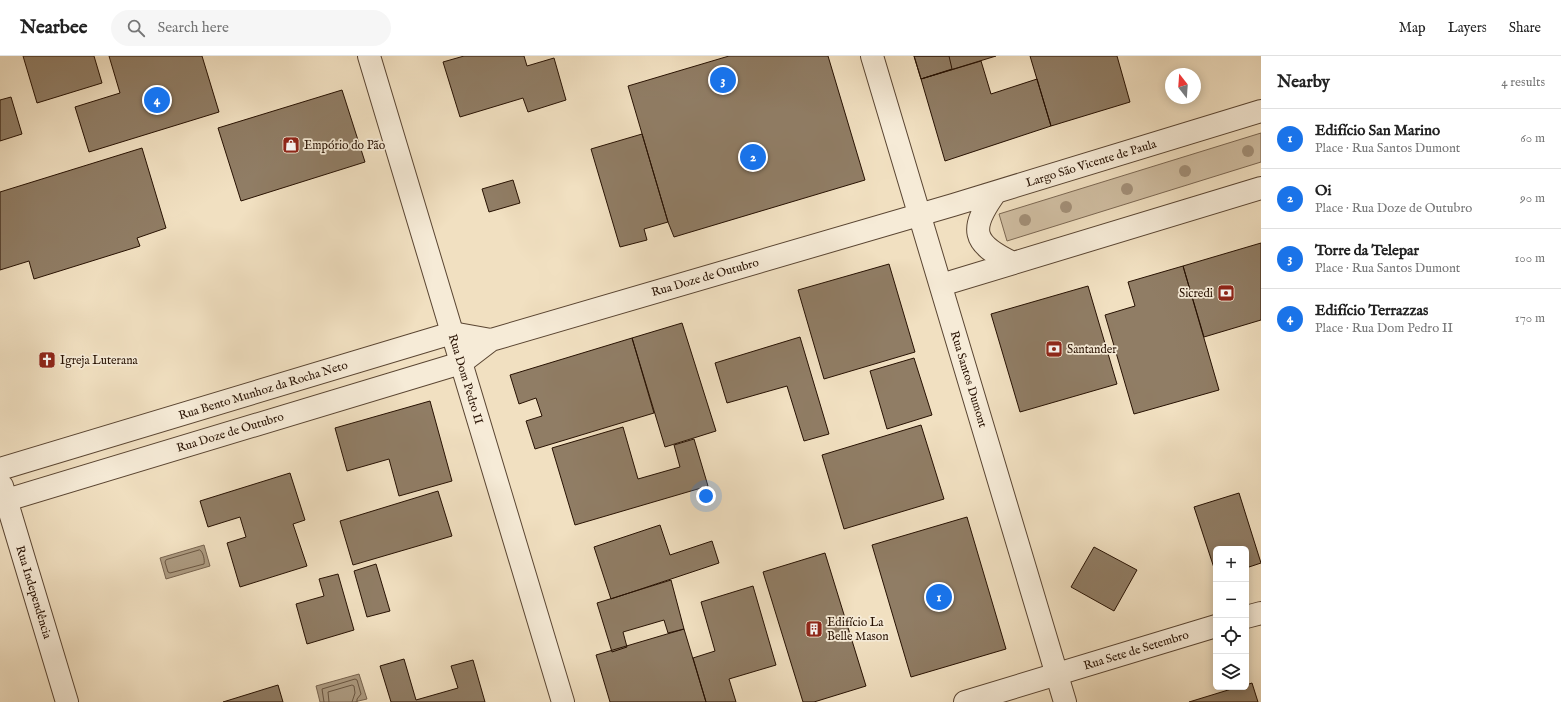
<!DOCTYPE html>
<meta charset="utf-8">
<style>
body{margin:0;font-family:"IM FELL English",serif;background:#f6f6f6;color:#222}
.controls{position:absolute;right:12px;bottom:12px;display:grid;overflow:hidden;border-radius:6px;box-shadow:0 2px 10px #0003}
.controls button{width:36px;height:36px;display:grid;place-items:center;padding:0;border:0;border-bottom:1px solid #e0e0e0;background:#fff;color:#222;font:20px sans-serif}
.compass{position:absolute;left:1165px;top:12px;width:36px;height:36px;border-radius:50%;background:#fff;box-shadow:0 2px 10px #0003;rotate:343deg}
.you{position:absolute;left:706px;top:440px;width:14px;height:14px;margin:-10px;border:3px solid #fff;border-radius:50%;background:#1a73e8;box-shadow:0 0 0 6px #1a73e833}
.badge{display:grid;place-items:center;width:26px;height:26px;border-radius:50%;background:#1a73e8;color:#fff;font-size:13px;font-weight:700}
.pin{position:absolute;translate:-50% -50%;border:2px solid #fff;box-shadow:0 1px 4px #0006}
.list{margin:0;padding:0;list-style:none}
h2{display:flex;justify-content:space-between;align-items:center;height:52px;margin:0;padding:0 16px;font-size:17px}
h2 small{font-size:13px;font-weight:400;color:#767676}
.list li{display:grid;grid-template-columns:26px 1fr auto;gap:12px;align-items:center;box-sizing:border-box;height:60px;padding:0 16px;border-top:1px solid #e0e0e0}
.list b{display:block;font-size:15px;white-space:nowrap}
.list p{margin:0;font-size:13px;white-space:nowrap;color:#767676}
.list em{font-size:13px;font-style:normal;color:#767676}
.icon{flex:none;width:22px;height:22px;fill:none;stroke:currentColor;stroke-width:2;stroke-linecap:round;stroke-linejoin:round}
.map{position:relative;flex:none;width:1261px;height:646px;overflow:hidden}
header{display:flex;align-items:center;gap:24px;box-sizing:border-box;height:56px;padding:0 20px;background:#fff;border-bottom:1px solid #e0e0e0}
header strong{font-size:19px}
nav{display:flex;gap:22px;margin-inline-start:auto;font-size:14px}
.search{width:280px;height:36px;background:#f6f6f6;display:flex;align-items:center;gap:10px;box-sizing:border-box;padding:0 14px;border-radius:22px;color:#767676;font-size:15px}
main{display:flex}
aside{flex:1;background:#fff}
.map>svg:first-child{display:block}
.green{fill:#cfbda1;stroke:#7b6752}
.water{fill:#ac9a80;stroke:#77634e}
.lines{fill:none;stroke-linecap:round;stroke-linejoin:round}
.shore{stroke:#6a5641;stroke-width:1}
.building{fill:#907d65;stroke:#271102}
.minor-casing{stroke:#5a4532;stroke-width:24}
.tertiary-casing{stroke:#5a4532;stroke-width:24}
.minor{stroke:#f6ebd7;stroke-width:22}
.tertiary{stroke:#f6ebd7;stroke-width:22}
.tree{fill:#a28f77}
.labels{text-anchor:middle;stroke-width:3.5;stroke-linejoin:round;paint-order:stroke}
.poi-label{font-size:12px;fill:#271102;stroke:#f6ebd7;text-anchor:start}
.street-label{font-size:12px;fill:#271102;stroke:#f6ebd7}
</style>
<header>
<strong>Nearbee</strong>
<div class="search"><svg class="icon" aria-label="search" viewBox="0 0 24 24"><circle cx="10" cy="10" r="6"/><path d="M15 15l6 6"/></svg>Search here</div>
<nav><a>Map</a><a>Layers</a><a>Share</a></nav>
</header>
<main>
<div class="map">
<svg width="1261" height="646" viewBox="0 0 1261 646">
<rect width="100%" height="100%" fill="#f1e0c1"/>
<filter id="stains"><feTurbulence type="fractalNoise" baseFrequency=".005" numOctaves="4"/><feColorMatrix values="0 0 0 0 .2 0 0 0 0 .09 0 0 0 0 .02 0 0 0 .5 -.17"/></filter>
<radialGradient id="worn" r=".72"><stop offset=".6" stop-color="#630" stop-opacity="0"/><stop offset="1" stop-color="#630" stop-opacity=".3"/></radialGradient>
<path class="green" d="M 1261,77 L 1261,106 L 1007,185 L 999,158 Z"/>
<path class="water" d="M 204,489 L 210,510 L 166,523 L 160,502 Z
M 359,618 L 367,643 L 354,646 L 320,646 L 316,630 Z"/>
<g class="lines">
<path class="shore" d="M 200,494 C 203,496 205,504 204,508 L 170,517 L 168,516 L 165,506 L 166,504 Z
M 324,646 L 322,633 L 355,623 L 357,624 L 361,638 L 357,643 L 357,646
M 329,646 L 328,636 L 352,629 L 354,630 L 355,637 L 352,646"/>
</g>
<path class="building" d="M 23,0 L 94,0 L 102,27 L 37,47 Z
M 109,0 L 202,0 L 219,56 L 89,96 L 75,51 L 120,37 Z
M 464,0 L 524,0 L 527,10 L 554,2 L 566,44 L 528,56 L 523,42 L 460,61 L 443,6 Z
M 729,0 L 828,0 L 865,124 L 674,181 L 668,166 L 628,30 Z
M 914,0 L 996,0 L 921,23 Z
M 914,0 L 949,0 L 952,13 L 921,23 Z
M 1030,0 L 1117,0 L 1130,46 L 1051,70 Z
M 981,5 L 991,38 L 1037,23 L 1051,70 L 945,105 L 921,23 Z
M711 23a12 12 0 1 1 24 0a12 12 0 1 1-24 0Z
M 342,34 L 365,106 L 241,145 L 218,72 Z
M 11,41 L 22,78 L 0,85 L 0,44 Z
M 642,78 L 668,166 L 644,173 L 647,184 L 620,191 L 591,93 Z
M 142,92 L 166,172 L 137,182 L 140,190 L 34,223 L 29,205 L 0,214 L 0,136 Z
M 513,124 L 520,147 L 489,156 L 482,133 Z
M 1261,187 L 1261,264 L 1204,281 L 1183,210 Z
M 889,208 L 915,296 L 824,323 L 798,234 Z
M 1183,210 L 1219,334 L 1134,358 L 1105,259 L 1135,250 L 1128,226 Z
M 1088,230 L 1117,328 L 1020,356 L 991,258 Z
M 682,267 L 716,375 L 665,391 L 632,282 Z
M 800,281 L 829,378 L 804,385 L 787,330 L 727,347 L 715,307 Z
M 632,282 L 654,357 L 535,393 L 526,365 L 542,360 L 536,342 L 519,348 L 510,319 Z
M 914,302 L 932,359 L 887,373 L 870,315 Z
M 430,345 L 452,425 L 399,440 L 389,403 L 347,415 L 335,372 Z
M 921,369 L 944,443 L 844,473 L 822,399 Z
M 623,371 L 638,423 L 680,411 L 674,389 L 694,383 L 708,430 L 575,469 L 552,392 Z
M 290,417 L 305,464 L 293,468 L 307,510 L 240,531 L 227,487 L 246,481 L 240,461 L 208,471 L 200,445 Z
M 438,435 L 452,480 L 353,509 L 340,465 Z
M 1239,437 L 1261,507 L 1246,512 L 1246,493 L 1216,493 L 1216,518 L 1194,451 Z
M 967,461 L 1006,593 L 911,621 L 872,489 Z
M 660,469 L 670,499 L 712,485 L 719,507 L 611,543 L 594,491 Z
M 1094,491 L 1137,514 L 1114,555 L 1071,531 Z
M 825,497 L 866,630 L 814,646 L 803,646 L 763,516 Z
M 376,508 L 390,555 L 367,561 L 354,515 Z
M 338,518 L 354,574 L 307,588 L 296,548 L 324,540 L 319,523 Z
M 671,524 L 684,573 L 668,577 L 664,564 L 623,576 L 627,591 L 612,596 L 597,547 Z
M 753,530 L 776,609 L 729,623 L 736,646 L 706,646 L 693,602 L 715,595 L 701,546 Z
M 684,573 L 706,646 L 610,646 L 596,599 Z
M 404,603 L 416,644 L 458,632 L 451,610 L 473,604 L 485,646 L 391,646 L 380,610 Z
M 1252,627 L 1258,646 L 1189,646 L 1238,631 L 1246,631 L 1246,629 Z
M 278,629 L 283,646 L 223,646 Z"/>
<g class="lines">
<g class="minor-casing">
<path id="minor" d="M 996,136 C 969,173 971,187 1013,207
M 941,229 L 1261,132
M 0,413 L 452,277 L 491,284
M 2,430 L 67,646
M 0,446 L 461,307 L 491,284 L 953,149 L 1261,55
M 1246,561 L 1261,557
M 965,646 L 1216,570"/>
</g>
<g class="tertiary-casing">
<path id="tertiary" d="M 369,0 L 563,646
M 872,0 L 1065,646"/>
</g>
<use href="#minor" class="minor"/>
<use href="#tertiary" class="tertiary"/>
</g>
<g class="tree">
<circle cx="1248" cy="95" r="6"/>
<circle cx="1185" cy="115" r="6"/>
<circle cx="1127" cy="133" r="6"/>
<circle cx="1066" cy="151" r="6"/>
<circle cx="1025" cy="164" r="6"/>
</g>
<defs>
<g id="shop-square" transform="scale(0.9)"><rect x="-9" y="-9" width="18" height="18" rx="4" fill="#8f2418" stroke="#f6ebd7"/><path d="M-5-2.5h2.3a2.7 3.5 0 0 1 5.4 0H5L5.5 6h-11ZM-1.5-2.5h3a1.5 2.3 0 0 0-3 0Z" fill="#fff"/></g>
<g id="bank-square" transform="scale(0.9)"><rect x="-9" y="-9" width="18" height="18" rx="4" fill="#8f2418" stroke="#f6ebd7"/><path d="M-6-4H6V4H-6ZM0-2.3a2.3 2.3 0 1 0 0 4.6a2.3 2.3 0 1 0 0-4.6Z" fill="#fff"/></g>
<g id="church-square" transform="scale(0.9)"><rect x="-9" y="-9" width="18" height="18" rx="4" fill="#8f2418" stroke="#f6ebd7"/><path d="M-1.2-6h2.4v3.5h3.3v2.4h-3.3V6h-2.4V-.1h-3.3v-2.4h3.3Z" fill="#fff"/></g>
<g id="building-square" transform="scale(0.9)"><rect x="-9" y="-9" width="18" height="18" rx="4" fill="#8f2418" stroke="#f6ebd7"/><path d="M-4-6H4V6H1V3H-1V6H-4ZM-2.5-4.3h1.7v1.8h-1.7ZM.8-4.3h1.7v1.8H.8ZM-2.5-1h1.7V.8h-1.7ZM.8-1h1.7V.8H.8Z" fill="#fff"/></g>
</defs>
<g fill-rule="evenodd">
<use href="#shop-square" x="291" y="89"/>
<use href="#bank-square" x="1226" y="237"/>
<use href="#bank-square" x="1054" y="293"/>
<use href="#church-square" x="47" y="304"/>
<use href="#building-square" x="814" y="573"/>
</g>
<g class="labels">
<g class="poi-label">
<text x="304" y="93">Empório do Pão</text>
<text x="1213" y="241" text-anchor="end">Sicredi</text>
<text x="1067" y="297">Santander</text>
<text x="60" y="308">Igreja Luterana</text>
<text x="827" y="570">Edifício La<tspan x="827" dy="14">Belle Mason</tspan></text>
</g>
<g class="street-label">
<text transform="translate(1091 107) rotate(-17)" y="4">Largo São Vicente de Paula</text>
<text transform="translate(705 221) rotate(-16)" y="4">Rua Doze de Outubro</text>
<text transform="translate(466 323) rotate(73)" y="4">Rua Dom Pedro II</text>
<text transform="translate(969 323) rotate(73)" y="4">Rua Santos Dumont</text>
<text transform="translate(263 334) rotate(-17)" y="4">Rua Bento Munhoz da Rocha Neto</text>
<text transform="translate(230 376) rotate(-17)" y="4">Rua Doze de Outubro</text>
<text transform="translate(34 536) rotate(73)" y="4">Rua Independência</text>
<text transform="translate(1136 594) rotate(-17)" y="4">Rua Sete de Setembro</text>
</g>
</g>
<rect width="100%" height="100%" filter="url(#stains)"/>
<rect width="100%" height="100%" fill="url(#worn)"/>
</svg>
<div class="controls">
<button>+</button>
<button>−</button>
<button><svg class="icon" aria-label="locate" viewBox="0 0 24 24"><circle cx="12" cy="12" r="6"/><path d="M12 2v4M12 18v4M2 12h4M18 12h4"/></svg></button>
<button><svg class="icon" aria-label="layers" viewBox="0 0 24 24"><path d="M12 4l9 5-9 5-9-5zM3 14l9 5 9-5"/></svg></button>
</div>
<svg class="compass" viewBox="-18 -18 36 36"><path d="M0-13l5 13h-10z" fill="#e53935"/><path d="M0 13l5-13h-10z" fill="#767676"/></svg>
<div class="you"></div>
<div class="pin badge" style="left:939px;top:541px">1</div>
<div class="pin badge" style="left:753px;top:101px">2</div>
<div class="pin badge" style="left:723px;top:24px">3</div>
<div class="pin badge" style="left:157px;top:44px">4</div>
</div>
<aside>
<h2>Nearby<small>4 results</small></h2>
<ul class="list">
<li><span class="badge">1</span><div><b>Edifício San Marino</b><p>Place · Rua Santos Dumont</p></div><em>60 m</em></li>
<li><span class="badge">2</span><div><b>Oi</b><p>Place · Rua Doze de Outubro</p></div><em>90 m</em></li>
<li><span class="badge">3</span><div><b>Torre da Telepar</b><p>Place · Rua Santos Dumont</p></div><em>100 m</em></li>
<li><span class="badge">4</span><div><b>Edifício Terrazzas</b><p>Place · Rua Dom Pedro II</p></div><em>170 m</em></li>
</ul>
</aside>
</main>
